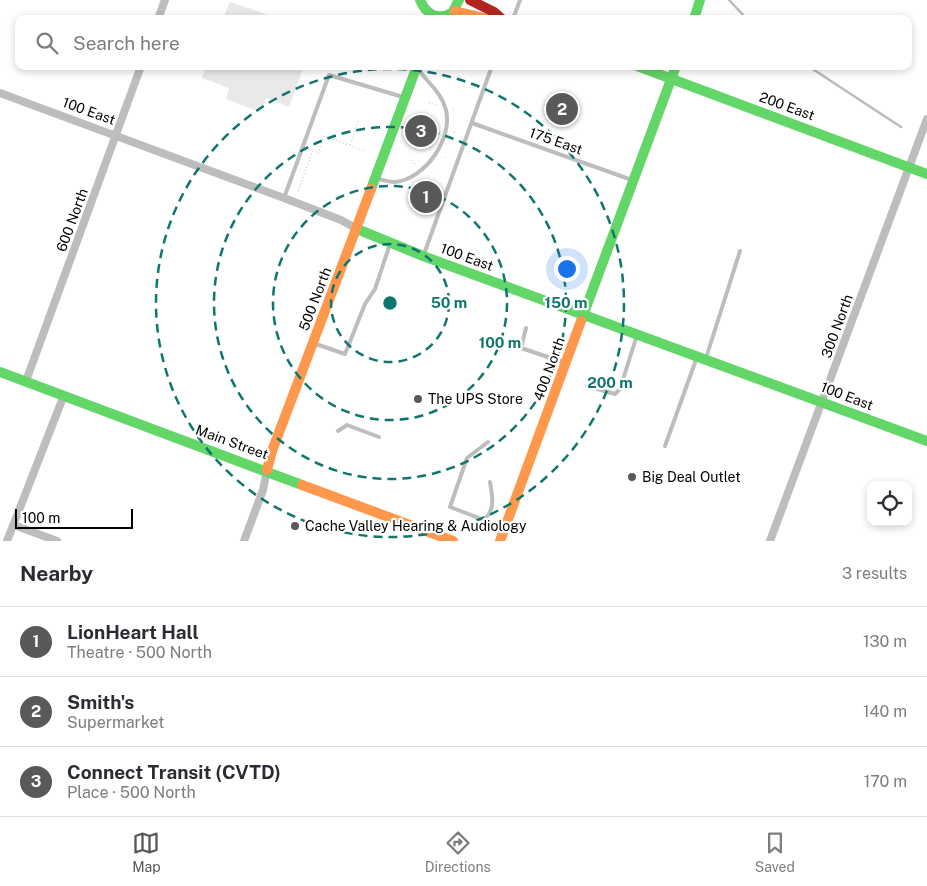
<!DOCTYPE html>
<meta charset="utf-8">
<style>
body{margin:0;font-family:"Public Sans",sans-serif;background:#f7f7f7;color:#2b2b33}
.controls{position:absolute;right:15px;bottom:15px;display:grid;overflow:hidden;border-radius:10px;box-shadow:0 2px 8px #0003}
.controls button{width:45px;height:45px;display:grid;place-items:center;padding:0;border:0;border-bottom:1px solid #e1e1e2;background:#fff;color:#2b2b33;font:25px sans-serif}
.scale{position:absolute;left:15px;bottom:12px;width:118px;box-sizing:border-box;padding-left:5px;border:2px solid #000;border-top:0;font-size:14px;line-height:18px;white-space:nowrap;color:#000;-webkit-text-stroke:4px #fff;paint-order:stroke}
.you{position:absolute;left:566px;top:268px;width:18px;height:18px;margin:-12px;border:4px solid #fff;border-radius:50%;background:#1a73e8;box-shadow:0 0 0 8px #1a73e833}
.badge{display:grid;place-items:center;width:32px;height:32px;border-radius:50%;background:#595959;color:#fff;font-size:16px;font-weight:700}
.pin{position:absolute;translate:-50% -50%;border:2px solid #fff;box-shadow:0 1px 5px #0006}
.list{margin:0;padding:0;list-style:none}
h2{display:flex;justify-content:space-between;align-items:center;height:65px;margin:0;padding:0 20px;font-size:21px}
h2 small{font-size:16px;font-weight:400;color:#7c7c81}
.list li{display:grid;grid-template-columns:32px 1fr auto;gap:15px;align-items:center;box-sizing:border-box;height:70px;padding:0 20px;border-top:1px solid #e1e1e2}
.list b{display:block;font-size:19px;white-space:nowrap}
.list p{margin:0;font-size:16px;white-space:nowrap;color:#7c7c81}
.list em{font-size:16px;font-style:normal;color:#7c7c81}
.icon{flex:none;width:28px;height:28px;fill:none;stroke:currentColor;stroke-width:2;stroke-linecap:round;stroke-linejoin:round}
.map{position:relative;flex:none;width:927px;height:541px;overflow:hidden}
.search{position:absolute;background:#fff;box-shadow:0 2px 8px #0003;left:15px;right:15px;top:15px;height:55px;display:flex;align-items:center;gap:12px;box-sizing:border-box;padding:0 18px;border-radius:10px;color:#7c7c81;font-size:19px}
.sheet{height:275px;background:#fff}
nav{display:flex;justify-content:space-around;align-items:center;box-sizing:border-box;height:70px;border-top:1px solid #e1e1e2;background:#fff;font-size:14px;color:#7c7c81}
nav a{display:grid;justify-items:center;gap:2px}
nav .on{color:#595959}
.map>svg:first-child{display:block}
.green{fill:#e9e9e9}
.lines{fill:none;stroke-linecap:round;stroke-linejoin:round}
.stream{stroke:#bbb;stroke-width:2.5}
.path{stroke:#b8b8b8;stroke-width:1;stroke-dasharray:1 2.5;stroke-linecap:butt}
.lane{stroke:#bdbdbd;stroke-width:4}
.street{stroke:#bdbdbd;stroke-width:8}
.fast{stroke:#63d668;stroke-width:10}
.slow{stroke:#ff974d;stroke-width:10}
.jam{stroke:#b3261e;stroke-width:10}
.ring{fill:none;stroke:#0f766e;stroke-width:2.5;stroke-dasharray:9 6}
.poi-dot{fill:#595959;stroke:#fff;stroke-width:2}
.labels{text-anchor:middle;stroke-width:4.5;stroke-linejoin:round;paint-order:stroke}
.street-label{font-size:14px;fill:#000;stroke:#fff}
.poi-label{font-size:14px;fill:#000;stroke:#fff;text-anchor:start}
.centre{fill:#0f766e;stroke:#fff;stroke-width:2.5}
.ring-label{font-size:15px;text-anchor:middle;font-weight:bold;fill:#0f766e;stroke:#fff;stroke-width:4.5;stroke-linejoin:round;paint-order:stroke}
</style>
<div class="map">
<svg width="927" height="541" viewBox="0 0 927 541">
<rect width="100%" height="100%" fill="#fff"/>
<path class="green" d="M 230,2 L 280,19 L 223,19 Z
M 206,66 L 304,66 L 289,107 L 266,98 L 261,112 L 226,99 L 229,88 L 202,78 Z"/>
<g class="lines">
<path class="stream" d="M 729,0 L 747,19
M 808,66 L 901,127"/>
<path class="path" d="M 429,103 L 437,105
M 453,109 L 456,108
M 433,130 L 438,131
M 454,132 L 457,132
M 350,145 L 359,119
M 427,145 L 431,148
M 445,157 L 447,159
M 412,160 L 416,166
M 298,191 L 313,150 L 318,153 L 324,136 L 365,151"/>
<path class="lane" d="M 513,19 L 520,0
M 472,123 L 632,180
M 376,178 C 382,180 388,182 395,182 C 425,179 453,139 446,110 C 442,93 428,83 418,69
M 284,198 L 329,75 L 403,97
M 424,254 L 492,66
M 526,328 L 521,348 L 563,362
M 313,343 L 345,354 L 365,304 L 375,289 L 390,244
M 706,358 L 740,251
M 587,386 L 615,394 L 620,389 L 637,335
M 338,431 L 347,425 L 379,437
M 488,442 L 467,458 L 450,507 L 484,520 C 496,509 492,495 490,482
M 665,446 L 697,357"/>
<path class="street" d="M 158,19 L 165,0
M 0,93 L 284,198 L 341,220 L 357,229
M 26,381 L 141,66
M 14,525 L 57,541
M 7,541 L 64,395
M 244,541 L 263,490 L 267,470
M 770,541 L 927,119"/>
<path class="fast" d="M 420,0 C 426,14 437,21 452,13 L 459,0
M 694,19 L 700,0
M 637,66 L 927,174
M 371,189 L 417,66
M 357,229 L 423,256 L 927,441
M 581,321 L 676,66
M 0,372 L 302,485"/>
<path class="slow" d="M 455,11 L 488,19
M 267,470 L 272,451 L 371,189
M 302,485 L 453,541
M 500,541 L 581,321"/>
<path class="jam" d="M 470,0 L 494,12 L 502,19"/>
</g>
<g class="ring">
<circle cx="390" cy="303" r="59"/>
<circle cx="390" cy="303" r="117"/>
<circle cx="390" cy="303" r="176"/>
<circle cx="390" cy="303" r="234"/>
</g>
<g class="poi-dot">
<circle cx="418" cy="399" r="5"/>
<circle cx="632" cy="477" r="5"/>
<circle cx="295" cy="526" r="5"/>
</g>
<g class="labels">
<g class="street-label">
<text transform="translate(787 106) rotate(20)" y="5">200 East</text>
<text transform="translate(89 111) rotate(20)" y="5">100 East</text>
<text transform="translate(556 141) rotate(19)" y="5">175 East</text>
<text transform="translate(72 220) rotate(-70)" y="5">600 North</text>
<text transform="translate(467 257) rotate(20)" y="5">100 East</text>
<text transform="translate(315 299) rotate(-69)" y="5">500 North</text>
<text transform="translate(837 326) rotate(-70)" y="5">300 North</text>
<text transform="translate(549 369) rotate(-70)" y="5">400 North</text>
<text transform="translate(847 396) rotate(21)" y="5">100 East</text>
<text transform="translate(232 442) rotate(20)" y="5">Main Street</text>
</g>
<g class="poi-label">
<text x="428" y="404">The UPS Store</text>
<text x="642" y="482">Big Deal Outlet</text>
<text x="305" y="531">Cache Valley Hearing &amp; Audiology</text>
</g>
</g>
<circle cx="390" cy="303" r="8" class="centre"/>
<g class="ring-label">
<text x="449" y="308">50 m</text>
<text x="566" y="308">150 m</text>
<text x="500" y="348">100 m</text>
<text x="610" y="388">200 m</text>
</g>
</svg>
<div class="controls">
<button><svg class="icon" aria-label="locate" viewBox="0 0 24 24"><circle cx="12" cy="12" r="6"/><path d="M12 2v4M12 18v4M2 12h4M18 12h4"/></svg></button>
</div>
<div class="scale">100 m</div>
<div class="you"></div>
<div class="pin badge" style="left:426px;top:197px">1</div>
<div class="pin badge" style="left:562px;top:109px">2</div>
<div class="pin badge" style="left:421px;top:131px">3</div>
<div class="search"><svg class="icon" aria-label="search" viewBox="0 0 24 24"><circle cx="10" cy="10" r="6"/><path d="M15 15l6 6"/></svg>Search here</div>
</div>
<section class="sheet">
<h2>Nearby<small>3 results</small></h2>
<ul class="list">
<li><span class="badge">1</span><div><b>LionHeart Hall</b><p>Theatre · 500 North</p></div><em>130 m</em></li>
<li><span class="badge">2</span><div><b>Smith's</b><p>Supermarket</p></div><em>140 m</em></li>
<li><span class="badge">3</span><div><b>Connect Transit (CVTD)</b><p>Place · 500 North</p></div><em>170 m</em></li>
</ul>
</section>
<nav>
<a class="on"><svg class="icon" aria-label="map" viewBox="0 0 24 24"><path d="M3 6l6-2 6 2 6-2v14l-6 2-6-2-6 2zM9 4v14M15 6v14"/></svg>Map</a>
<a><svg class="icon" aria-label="directions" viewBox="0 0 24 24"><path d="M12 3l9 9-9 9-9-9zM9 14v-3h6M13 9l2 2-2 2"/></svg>Directions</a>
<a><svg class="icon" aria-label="saved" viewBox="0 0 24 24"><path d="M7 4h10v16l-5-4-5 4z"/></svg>Saved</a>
</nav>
